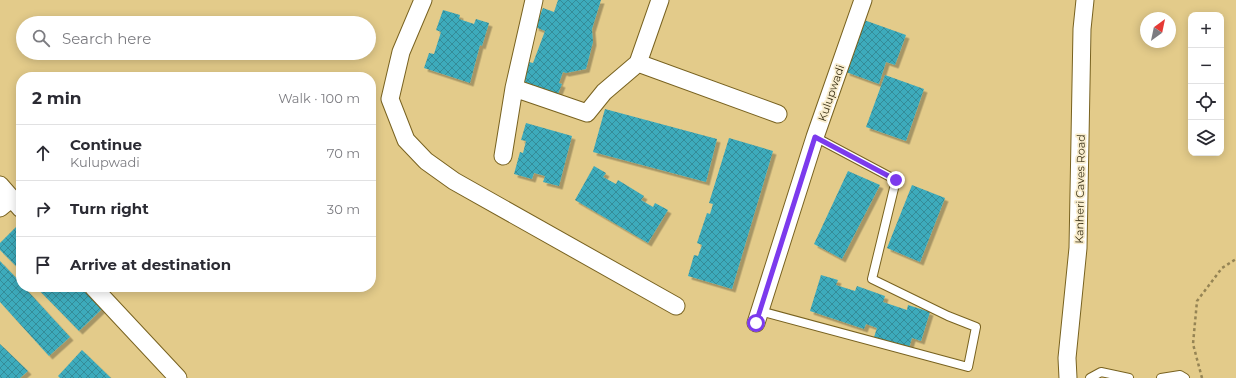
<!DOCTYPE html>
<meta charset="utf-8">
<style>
body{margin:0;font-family:Montserrat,sans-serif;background:#f7f7f7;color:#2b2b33}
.controls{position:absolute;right:12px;top:12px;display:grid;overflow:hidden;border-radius:8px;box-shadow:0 2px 10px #0003}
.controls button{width:36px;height:36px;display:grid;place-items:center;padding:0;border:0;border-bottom:1px solid #e1e1e2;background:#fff;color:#2b2b33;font:20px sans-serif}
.compass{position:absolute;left:1140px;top:12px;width:36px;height:36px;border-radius:50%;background:#fff;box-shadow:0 2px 10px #0003;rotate:33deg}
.stop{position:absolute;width:12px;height:12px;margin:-9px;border:3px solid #7c3aed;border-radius:50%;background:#fff}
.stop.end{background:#7c3aed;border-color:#fff;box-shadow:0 1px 4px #0008}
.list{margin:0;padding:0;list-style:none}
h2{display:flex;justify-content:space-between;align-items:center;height:52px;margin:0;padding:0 16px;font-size:17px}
h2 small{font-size:13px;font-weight:400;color:#7c7c81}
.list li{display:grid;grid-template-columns:26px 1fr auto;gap:12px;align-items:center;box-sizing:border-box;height:56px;padding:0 16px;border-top:1px solid #e1e1e2}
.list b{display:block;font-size:15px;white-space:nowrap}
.list p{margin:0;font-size:13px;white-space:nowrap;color:#7c7c81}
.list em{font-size:13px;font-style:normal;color:#7c7c81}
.icon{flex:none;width:22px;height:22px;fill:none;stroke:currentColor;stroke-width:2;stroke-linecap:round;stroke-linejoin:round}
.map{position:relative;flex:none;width:1236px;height:378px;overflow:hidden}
.search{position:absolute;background:#fff;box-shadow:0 2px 10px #0003;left:16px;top:16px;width:360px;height:44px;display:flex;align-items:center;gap:10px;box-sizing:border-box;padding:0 14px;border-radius:22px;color:#7c7c81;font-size:15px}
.panel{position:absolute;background:#fff;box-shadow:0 2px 10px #0003;left:16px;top:72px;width:360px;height:220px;border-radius:16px}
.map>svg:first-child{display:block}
.building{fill:url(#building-cross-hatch);filter:url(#shadow)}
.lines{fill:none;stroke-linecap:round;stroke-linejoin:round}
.lane-casing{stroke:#786220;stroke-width:10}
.street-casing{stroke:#786220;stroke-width:19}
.path{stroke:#958454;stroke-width:2.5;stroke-dasharray:3 3;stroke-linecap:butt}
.lane{stroke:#fff;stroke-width:8}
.street{stroke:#fff;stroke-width:17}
.route{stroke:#7c3aed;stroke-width:5}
.labels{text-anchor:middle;stroke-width:3.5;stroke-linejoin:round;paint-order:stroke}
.street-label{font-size:11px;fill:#372e13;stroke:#f9edcd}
</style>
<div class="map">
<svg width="1236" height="378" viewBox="0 0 1236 378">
<defs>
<pattern id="building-cross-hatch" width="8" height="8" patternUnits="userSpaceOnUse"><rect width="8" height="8" fill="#3eabbc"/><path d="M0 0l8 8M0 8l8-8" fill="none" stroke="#358c98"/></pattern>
<filter id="shadow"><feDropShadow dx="3.5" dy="3.5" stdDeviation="0" flood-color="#0004"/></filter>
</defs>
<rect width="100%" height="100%" fill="#e3cb8a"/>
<path class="building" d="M 558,0 L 601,0 L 592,29 L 593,42 L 586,69 L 566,73 L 563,72 L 559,83 L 562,84 L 556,99 L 520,86 L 529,62 L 533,63 L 545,31 L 535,27 L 543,8 L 554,12 Z
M 443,10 L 460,15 L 459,19 L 474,24 L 476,19 L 489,23 L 482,46 L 480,45 L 470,83 L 424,68 L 429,53 L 434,54 L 441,32 L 436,30 Z
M 864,20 L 906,35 L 895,65 L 886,62 L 879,84 L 846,72 Z
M 885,75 L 924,89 L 906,141 L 866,127 Z
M 605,109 L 717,139 L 706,182 L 593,152 Z
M 526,123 L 572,136 L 559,186 L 543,182 L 545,176 L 534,173 L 532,179 L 514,174 L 520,152 L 523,153 L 526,141 L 521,140 Z
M 729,138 L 773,151 L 732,289 L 688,276 L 694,255 L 698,256 L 702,245 L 697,243 L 707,213 L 710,214 L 713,204 L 709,203 Z
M 594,166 L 606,173 L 603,177 L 616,184 L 618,180 L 644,196 L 641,200 L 653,207 L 655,203 L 668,210 L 648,243 L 575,200 Z
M 848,171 L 880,185 L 842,259 L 814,244 Z
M 912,185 L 945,198 L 920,262 L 887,248 Z
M 19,224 L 21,226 L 21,271 L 0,250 L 0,243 Z
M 0,261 L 21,283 L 21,287 L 24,287 L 70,337 L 49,356 L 0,302 Z
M 821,275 L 838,280 L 836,285 L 855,291 L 857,286 L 885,296 L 883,302 L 907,310 L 908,305 L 930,312 L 921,341 L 912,338 L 909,348 L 874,337 L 877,328 L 866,324 L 864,329 L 810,311 Z
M 36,287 L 80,287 L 102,309 L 79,331 Z
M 0,344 L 28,371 L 20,378 L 0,378 Z
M 82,350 L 111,378 L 60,378 L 58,376 Z"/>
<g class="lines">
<g class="lane-casing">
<path id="lane" d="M 760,311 L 968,367 L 976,327 L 948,316 L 872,279 L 896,180 L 815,137
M 1090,378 L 1101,372 L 1129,378
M 1161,378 L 1180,375 L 1185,378"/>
</g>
<g class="street-casing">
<path id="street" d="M 423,0 L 401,52 L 390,99 L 406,140 L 426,161 L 454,181 L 676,306
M 660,0 L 638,63 L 778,114
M 514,88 L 587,113 L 604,92 L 638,63
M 503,156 L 514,88 L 534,0
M 0,185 L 21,209
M 0,208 L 11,199
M 93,287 L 178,378
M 756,323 L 815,137 L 863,0
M 1068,378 L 1067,358 L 1078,248 L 1082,29 L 1085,0"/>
</g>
<path class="path" d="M 1202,378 L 1193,344 L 1197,301 L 1222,268 L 1236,259"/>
<use href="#lane" class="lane"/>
<use href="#street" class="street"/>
</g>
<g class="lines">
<path class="route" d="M 756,323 L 815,137 L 896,180"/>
</g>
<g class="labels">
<g class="street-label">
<text transform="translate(831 93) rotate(-71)" y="4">Kulupwadi</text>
<text transform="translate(1080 189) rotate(-89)" y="4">Kanheri Caves Road</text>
</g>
</g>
</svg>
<div class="controls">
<button>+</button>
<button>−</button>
<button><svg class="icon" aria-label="locate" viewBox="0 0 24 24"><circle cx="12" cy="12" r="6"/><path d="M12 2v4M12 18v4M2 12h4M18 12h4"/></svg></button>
<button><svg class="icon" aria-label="layers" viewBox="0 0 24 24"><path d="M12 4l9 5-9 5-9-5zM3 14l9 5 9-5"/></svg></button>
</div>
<svg class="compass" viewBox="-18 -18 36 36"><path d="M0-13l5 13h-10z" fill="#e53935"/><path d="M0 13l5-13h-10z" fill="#7c7c81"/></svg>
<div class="stop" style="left:756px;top:323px"></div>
<div class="stop end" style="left:896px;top:180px"></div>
<div class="search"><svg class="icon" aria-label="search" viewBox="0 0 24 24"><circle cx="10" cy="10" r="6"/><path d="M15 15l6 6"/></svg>Search here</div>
<section class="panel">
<h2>2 min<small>Walk · 100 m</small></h2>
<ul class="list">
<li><svg class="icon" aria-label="ahead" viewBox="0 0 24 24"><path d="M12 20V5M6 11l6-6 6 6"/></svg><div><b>Continue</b><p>Kulupwadi</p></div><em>70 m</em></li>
<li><svg class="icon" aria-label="right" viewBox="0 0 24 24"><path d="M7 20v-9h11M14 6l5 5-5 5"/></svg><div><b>Turn right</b></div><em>30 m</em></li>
<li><svg class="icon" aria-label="arrive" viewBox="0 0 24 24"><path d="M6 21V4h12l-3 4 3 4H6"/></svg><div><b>Arrive at destination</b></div></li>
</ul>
</section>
</div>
